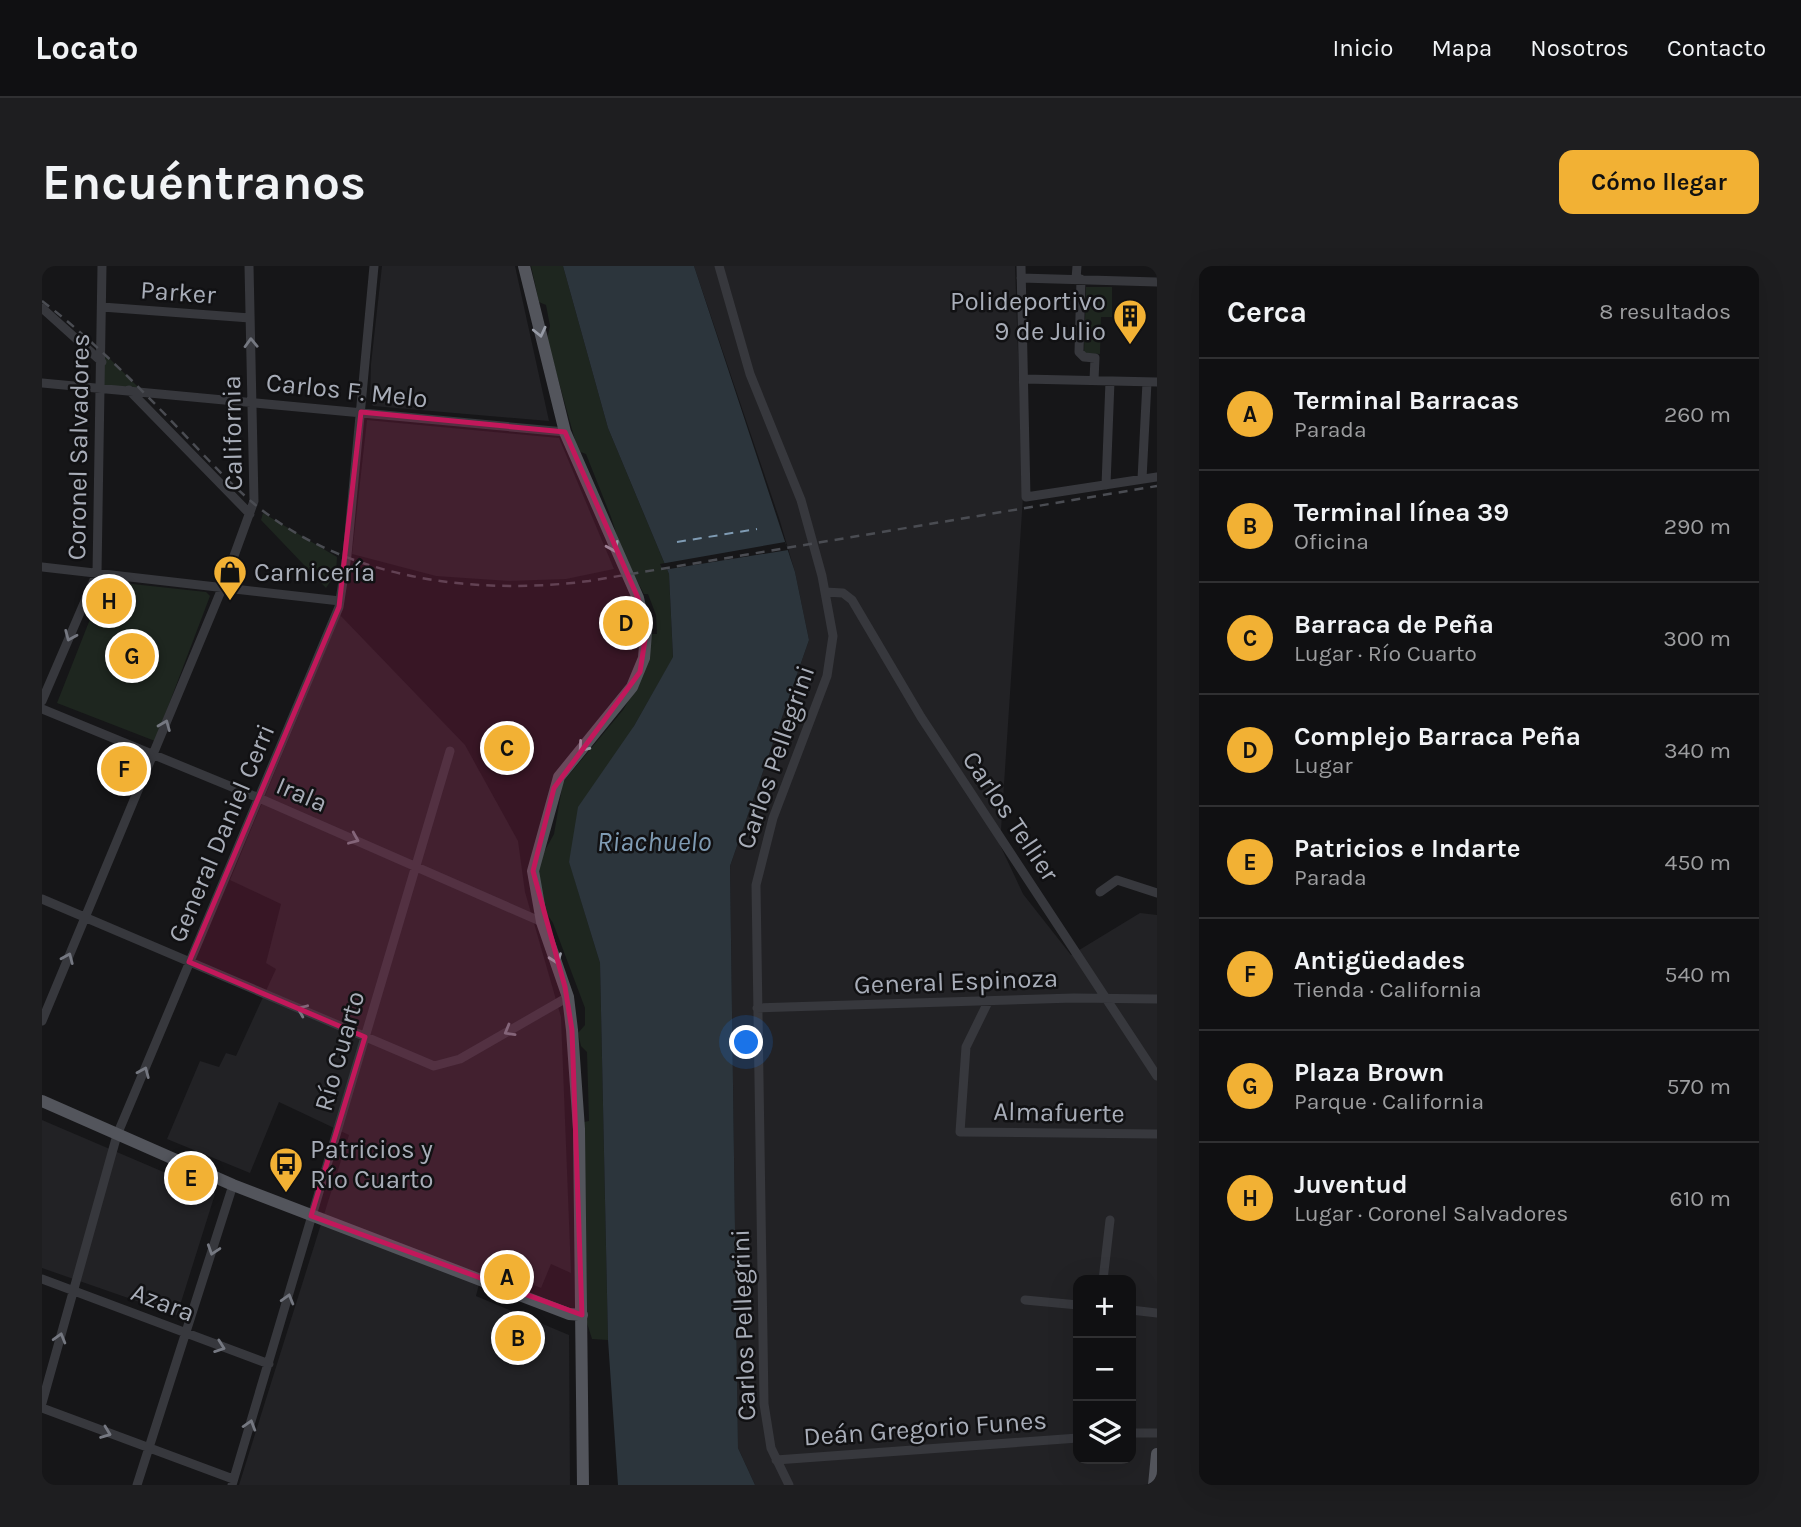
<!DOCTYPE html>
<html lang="es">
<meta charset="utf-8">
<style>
body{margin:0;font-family:Karla,sans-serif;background:#1e1e20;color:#f1f3f6}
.controls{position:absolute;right:21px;bottom:21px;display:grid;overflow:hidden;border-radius:14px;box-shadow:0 7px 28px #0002}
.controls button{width:63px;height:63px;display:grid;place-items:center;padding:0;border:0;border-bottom:2px solid #303032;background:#101012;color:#f1f3f6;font:35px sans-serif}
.you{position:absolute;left:705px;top:777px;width:24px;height:24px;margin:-18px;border:5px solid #fff;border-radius:50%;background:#1a73e8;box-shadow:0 0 0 10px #1a73e833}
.badge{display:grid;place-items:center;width:46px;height:46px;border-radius:50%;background:#f2b134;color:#111;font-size:23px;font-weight:700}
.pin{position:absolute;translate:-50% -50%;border:4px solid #fff;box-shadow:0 2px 7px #0006}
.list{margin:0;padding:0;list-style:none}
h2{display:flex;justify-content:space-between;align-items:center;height:91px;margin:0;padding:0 28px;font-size:30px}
h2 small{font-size:23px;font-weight:400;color:#9c9d9f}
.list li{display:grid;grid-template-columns:46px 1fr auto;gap:21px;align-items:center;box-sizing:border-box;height:112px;padding:0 28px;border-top:2px solid #303032}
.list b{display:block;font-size:26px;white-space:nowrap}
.list p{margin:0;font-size:23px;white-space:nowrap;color:#9c9d9f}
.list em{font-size:23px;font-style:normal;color:#9c9d9f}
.icon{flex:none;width:38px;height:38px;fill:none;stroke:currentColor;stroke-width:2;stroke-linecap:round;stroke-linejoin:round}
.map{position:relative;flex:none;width:1115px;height:1219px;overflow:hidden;border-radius:14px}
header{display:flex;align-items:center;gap:42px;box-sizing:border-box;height:98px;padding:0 35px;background:#101012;border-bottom:2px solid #303032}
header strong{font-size:33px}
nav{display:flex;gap:38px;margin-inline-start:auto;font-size:24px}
.intro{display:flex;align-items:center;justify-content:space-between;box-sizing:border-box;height:168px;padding:0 42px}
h1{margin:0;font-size:49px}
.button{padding:18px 32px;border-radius:14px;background:#f2b134;color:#111;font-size:24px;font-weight:700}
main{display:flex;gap:42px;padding:0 42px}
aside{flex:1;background:#101012;border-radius:14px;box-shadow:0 7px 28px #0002}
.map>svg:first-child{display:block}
.built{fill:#222225;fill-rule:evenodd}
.green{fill:#1e261f}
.water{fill:#2c353c}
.pier{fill:#161618}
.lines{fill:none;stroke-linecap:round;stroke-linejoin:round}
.ferry{stroke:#7f9bb3;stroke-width:2;stroke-dasharray:9 7;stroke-linecap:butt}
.minor{stroke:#37383d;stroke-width:9}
.major{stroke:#53555c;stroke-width:12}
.rail{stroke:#4a4c52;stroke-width:2.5;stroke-dasharray:9 7;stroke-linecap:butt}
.oneway{stroke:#979ba6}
.oneway2{stroke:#757881}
.marked{fill:#c2185b;fill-opacity:0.2;stroke:#c2185b;stroke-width:5;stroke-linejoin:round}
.labels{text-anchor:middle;stroke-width:5;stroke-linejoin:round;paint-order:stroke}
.street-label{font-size:26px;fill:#a8adb8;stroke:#111113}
.poi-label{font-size:26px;fill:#a8adb8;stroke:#111113;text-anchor:start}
.water-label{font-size:28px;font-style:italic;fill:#7f9bb3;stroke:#111113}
</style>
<header>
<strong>Locato</strong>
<nav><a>Inicio</a><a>Mapa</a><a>Nosotros</a><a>Contacto</a></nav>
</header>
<div class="intro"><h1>Encuéntranos</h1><a class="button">Cómo llegar</a></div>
<main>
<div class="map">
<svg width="1115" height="1219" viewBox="0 0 1115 1219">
<rect width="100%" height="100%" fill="#161618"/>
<path class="built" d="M 340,0 L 473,0 L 507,155 L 331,140 L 328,136 L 329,98 Z
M 652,0 L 973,0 L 981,231 L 958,579 L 981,628 L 1029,689 L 1098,647 L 1115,649 L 1115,1219 L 713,1219 L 696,1182 L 688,600 L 767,374 L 753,306 L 737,252 ZM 1036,1014 L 1089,1014 L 1089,1193 L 1036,1193 Z
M 325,154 L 517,172 L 572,303 L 524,313 L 467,315 L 394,310 L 310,288 Z
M 298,349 L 423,479 L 476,575 L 483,626 L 519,751 L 529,1007 L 509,998 L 499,1022 L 442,999 L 434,1030 L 527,1069 L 528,1219 L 197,1219 L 307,869 L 237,836 L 208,907 L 125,873 L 158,795 L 177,801 L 184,787 L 194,790 L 234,703 L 224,697 L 239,638 L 188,614 Z
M 0,854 L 173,928 L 135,1049 L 0,1002 Z"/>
<path class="green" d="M 489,0 L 521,0 L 566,162 L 627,308 L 631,392 L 592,460 L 527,595 L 558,697 L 566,1074 L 550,1073 L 545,1057 L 542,856 L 547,855 L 545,786 L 539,780 L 536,767 L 543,759 L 543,742 L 511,657 L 499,639 L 496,597 L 512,568 L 521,516 L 581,444 L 594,422 L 609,368 L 615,368 L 614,349 L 606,328 L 602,328 L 580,286 L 569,251 L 544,188 L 536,185 L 505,73 L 508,60 L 504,39 L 497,36 Z
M 1044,21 L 1070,21 L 1070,51 L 1059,51 L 1058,88 L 1042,87 Z
M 60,85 L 101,126 L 60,122 Z
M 221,247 L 295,291 L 294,307 L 284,322 L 219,254 Z
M 63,315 L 164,326 L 168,330 L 113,475 L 15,437 Z"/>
<path class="water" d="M 521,0 L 652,0 L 753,306 L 767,374 L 688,600 L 696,1182 L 713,1219 L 576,1219 L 566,1074 L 558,697 L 527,596 L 536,541 L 592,460 L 631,391 L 627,308 L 566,162 Z"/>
<path class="pier" d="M 743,276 L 746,284 L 621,304 L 618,298 Z"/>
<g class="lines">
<path class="ferry" d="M 635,276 L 715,263"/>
<path class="minor" d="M 677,0 L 708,108 L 759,234 L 780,310 L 791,370 L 785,410 L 731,552 L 714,619 L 722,1138 L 729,1182 L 747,1219
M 979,0 L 984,231 L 1115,211
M 979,12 L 1115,16
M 1034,13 L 1035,0
M 1039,13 L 1037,86 L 1042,91 L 1053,92 L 1052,114
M 60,41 L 208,52
M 0,42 L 60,96
M 982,113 L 1115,116
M 0,117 L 523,166
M 87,124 L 208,248
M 1100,213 L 1105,116
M 1064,219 L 1068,115
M 0,301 L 298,335
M 783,326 L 801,327 L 810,334 L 879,451 L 1115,810
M 0,435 L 55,307 L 60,0
M 0,443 L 217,532 L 500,656
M 1058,626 L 1075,614 L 1115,627
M 0,633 L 392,800 L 418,793 L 526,731
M 946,736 L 924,781 L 918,866 L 1115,868
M 715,742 L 1032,732 L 1115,733
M 0,755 L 181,320 L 212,235 L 207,0
M 0,1013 L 227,1098
M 1061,1014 L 1068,954
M 983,1034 L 1036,1039
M 1089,1044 L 1115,1047
M 0,1137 L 75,869 L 297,341 L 305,289 L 332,0
M 0,1142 L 191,1213
M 1089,1167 L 1115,1167
M 734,1194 L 1036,1172
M 95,1219 L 191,919
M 190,1219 L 408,485"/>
<path class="major" d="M 482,0 L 523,166 L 596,332 L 604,367 L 602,392 L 590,421 L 517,511 L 491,605 L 500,656 L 526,731 L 530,764 L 537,863 L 541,1219
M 0,835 L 191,919 L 527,1048 L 540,1049
M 1112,1219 L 1115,1188"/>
<path class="rail" d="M 0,35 C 51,74 95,119 139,165 C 162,189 185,215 210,236 C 301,313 432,330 547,315 L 1115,220"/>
</g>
<defs><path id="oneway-chevron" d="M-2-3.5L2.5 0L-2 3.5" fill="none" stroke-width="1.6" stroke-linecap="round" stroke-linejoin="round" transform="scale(1.75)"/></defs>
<g class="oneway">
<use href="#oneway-chevron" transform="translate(498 66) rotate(77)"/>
<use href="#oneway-chevron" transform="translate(571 281) rotate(67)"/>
<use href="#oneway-chevron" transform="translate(541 481) rotate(131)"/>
<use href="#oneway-chevron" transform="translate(514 693) rotate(70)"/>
</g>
<g class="oneway2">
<use href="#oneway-chevron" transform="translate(209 77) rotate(-92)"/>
<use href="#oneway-chevron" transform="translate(28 370) rotate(113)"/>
<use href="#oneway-chevron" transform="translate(123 459) rotate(-68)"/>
<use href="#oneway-chevron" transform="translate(312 573) rotate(23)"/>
<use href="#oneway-chevron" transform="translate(26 692) rotate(-67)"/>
<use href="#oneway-chevron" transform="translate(260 744) rotate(-157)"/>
<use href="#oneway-chevron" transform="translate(467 765) rotate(150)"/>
<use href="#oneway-chevron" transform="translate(102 806) rotate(-67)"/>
<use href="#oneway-chevron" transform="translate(171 984) rotate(108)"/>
<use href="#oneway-chevron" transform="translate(246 1033) rotate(-74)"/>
<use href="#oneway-chevron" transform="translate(18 1072) rotate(-74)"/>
<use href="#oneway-chevron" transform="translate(178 1081) rotate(20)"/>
<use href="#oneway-chevron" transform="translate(208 1159) rotate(-73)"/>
<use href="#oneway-chevron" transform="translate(64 1167) rotate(21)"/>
</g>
<path class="marked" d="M 319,146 L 523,166 L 596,332 L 604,367 L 598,406 L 512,522 L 491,605 L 523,721 L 530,764 L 540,1049 L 269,950 L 323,771 L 147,696 L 297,341 Z"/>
<defs>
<g id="building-pin" transform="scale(1.75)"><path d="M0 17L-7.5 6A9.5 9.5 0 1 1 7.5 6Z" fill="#f2b134" stroke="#111113"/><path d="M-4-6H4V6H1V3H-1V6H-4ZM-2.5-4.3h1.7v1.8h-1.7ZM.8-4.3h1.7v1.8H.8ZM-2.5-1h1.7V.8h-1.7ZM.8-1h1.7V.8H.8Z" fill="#111"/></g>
<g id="shop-pin" transform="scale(1.75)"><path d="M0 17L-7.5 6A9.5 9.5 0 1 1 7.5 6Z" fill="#f2b134" stroke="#111113"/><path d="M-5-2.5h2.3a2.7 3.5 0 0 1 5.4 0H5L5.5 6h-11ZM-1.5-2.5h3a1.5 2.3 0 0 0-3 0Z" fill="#111"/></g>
<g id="bus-pin" transform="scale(1.75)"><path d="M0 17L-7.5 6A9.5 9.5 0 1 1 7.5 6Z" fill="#f2b134" stroke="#111113"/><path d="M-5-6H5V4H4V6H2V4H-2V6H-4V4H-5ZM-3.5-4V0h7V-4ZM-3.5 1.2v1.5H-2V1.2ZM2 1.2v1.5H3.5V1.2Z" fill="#111"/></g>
</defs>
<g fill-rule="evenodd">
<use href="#building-pin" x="1088" y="50"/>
<use href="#shop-pin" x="188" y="306"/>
<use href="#bus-pin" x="244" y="898"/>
</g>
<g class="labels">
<g class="street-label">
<text transform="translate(136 26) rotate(4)" y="9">Parker</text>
<text transform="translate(305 124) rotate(6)" y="9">Carlos F. Melo</text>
<text transform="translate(190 167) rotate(-91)" y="9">California</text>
<text transform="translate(36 181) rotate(-89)" y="9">Coronel Salvadores</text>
<text transform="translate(733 491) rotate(-71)" y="9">Carlos Pellegrini</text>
<text transform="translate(260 528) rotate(23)" y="9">Irala</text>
<text transform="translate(969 550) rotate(56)" y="9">Carlos Tellier</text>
<text transform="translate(179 567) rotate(-67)" y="9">General Daniel Cerri</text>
<text transform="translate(914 715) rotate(-2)" y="9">General Espinoza</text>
<text transform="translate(297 785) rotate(-74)" y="9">Río Cuarto</text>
<text transform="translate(1017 846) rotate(1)" y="9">Almafuerte</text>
<text transform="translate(121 1036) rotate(21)" y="9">Azara</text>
<text transform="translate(701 1059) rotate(-92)" y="9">Carlos Pellegrini</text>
<text transform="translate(883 1162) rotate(-4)" y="9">Deán Gregorio Funes</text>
</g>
<g class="poi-label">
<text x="1064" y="44" text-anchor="end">Polideportivo<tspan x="1064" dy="30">9 de Julio</tspan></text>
<text x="212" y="315">Carnicería</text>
<text x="268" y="892">Patricios y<tspan x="268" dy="30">Río Cuarto</tspan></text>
</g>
<g class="water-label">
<text x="612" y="585">Riachuelo</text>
</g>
</g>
</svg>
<div class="controls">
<button>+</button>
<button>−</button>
<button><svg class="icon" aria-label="layers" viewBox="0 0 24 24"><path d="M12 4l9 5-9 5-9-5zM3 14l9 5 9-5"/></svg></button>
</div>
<div class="you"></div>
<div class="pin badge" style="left:465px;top:1011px">A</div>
<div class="pin badge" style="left:476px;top:1072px">B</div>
<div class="pin badge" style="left:465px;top:482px">C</div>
<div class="pin badge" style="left:584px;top:357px">D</div>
<div class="pin badge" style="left:149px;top:912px">E</div>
<div class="pin badge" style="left:82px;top:503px">F</div>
<div class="pin badge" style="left:90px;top:390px">G</div>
<div class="pin badge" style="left:67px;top:335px">H</div>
</div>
<aside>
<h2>Cerca<small>8 resultados</small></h2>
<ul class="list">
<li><span class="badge">A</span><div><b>Terminal Barracas</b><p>Parada</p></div><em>260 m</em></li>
<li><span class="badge">B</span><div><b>Terminal línea 39</b><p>Oficina</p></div><em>290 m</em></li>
<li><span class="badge">C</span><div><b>Barraca de Peña</b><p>Lugar · Río Cuarto</p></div><em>300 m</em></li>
<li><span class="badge">D</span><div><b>Complejo Barraca Peña</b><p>Lugar</p></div><em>340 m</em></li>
<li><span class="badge">E</span><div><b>Patricios e Indarte</b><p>Parada</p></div><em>450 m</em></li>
<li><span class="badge">F</span><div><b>Antigüedades</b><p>Tienda · California</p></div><em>540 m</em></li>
<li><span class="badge">G</span><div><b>Plaza Brown</b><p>Parque · California</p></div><em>570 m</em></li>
<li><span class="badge">H</span><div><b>Juventud</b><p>Lugar · Coronel Salvadores</p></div><em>610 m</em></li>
</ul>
</aside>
</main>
